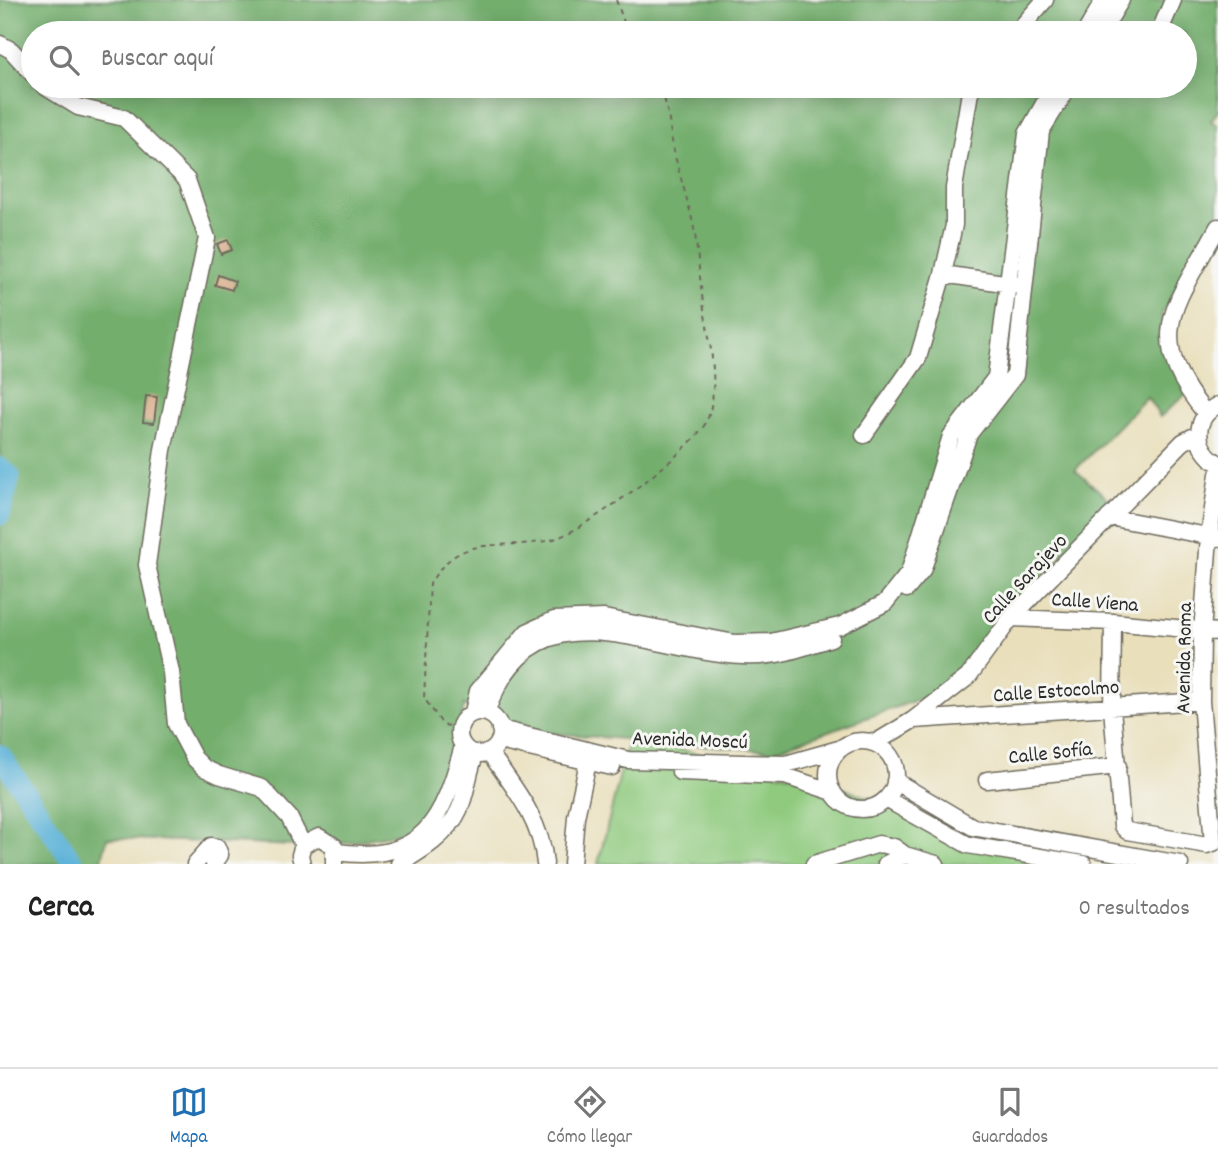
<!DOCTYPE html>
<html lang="es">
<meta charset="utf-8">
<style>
body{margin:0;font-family:Dekko,sans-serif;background:#f2f2f2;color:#222}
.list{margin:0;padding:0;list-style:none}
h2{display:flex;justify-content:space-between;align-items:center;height:91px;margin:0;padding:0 28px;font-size:30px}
h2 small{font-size:23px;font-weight:400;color:#767676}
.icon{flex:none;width:38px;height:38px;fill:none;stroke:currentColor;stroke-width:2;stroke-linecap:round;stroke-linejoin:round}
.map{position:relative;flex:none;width:1218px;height:864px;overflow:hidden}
.search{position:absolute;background:#fff;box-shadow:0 4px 18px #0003;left:21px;right:21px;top:21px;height:77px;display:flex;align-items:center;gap:18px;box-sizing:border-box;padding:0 24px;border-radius:38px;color:#767676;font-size:26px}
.sheet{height:203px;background:#fff}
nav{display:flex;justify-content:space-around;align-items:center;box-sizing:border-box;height:98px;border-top:2px solid #e0e0e0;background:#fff;font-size:19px;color:#767676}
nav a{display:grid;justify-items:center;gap:4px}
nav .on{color:#1f6fb2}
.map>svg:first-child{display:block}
.green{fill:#8fca7e;stroke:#5d7a54;stroke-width:2}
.forest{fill:#73ae6d;stroke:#4f6c4c;stroke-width:2;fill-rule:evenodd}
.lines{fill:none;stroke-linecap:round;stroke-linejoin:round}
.river{stroke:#5bb2d8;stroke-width:21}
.building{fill:#dab191}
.minor-casing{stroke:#6e6a5d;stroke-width:19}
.path{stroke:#6e6a5d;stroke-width:2;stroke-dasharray:5 5;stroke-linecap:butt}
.minor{stroke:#fff;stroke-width:16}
.labels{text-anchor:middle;stroke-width:6;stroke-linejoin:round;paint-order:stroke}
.street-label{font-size:21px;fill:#2b2b2b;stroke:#f6f6f2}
</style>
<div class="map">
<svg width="1218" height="864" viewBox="0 0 1218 864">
<rect width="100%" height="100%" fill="#f6f6f2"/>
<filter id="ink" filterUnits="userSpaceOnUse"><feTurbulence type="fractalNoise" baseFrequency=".0143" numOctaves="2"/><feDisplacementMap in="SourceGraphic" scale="14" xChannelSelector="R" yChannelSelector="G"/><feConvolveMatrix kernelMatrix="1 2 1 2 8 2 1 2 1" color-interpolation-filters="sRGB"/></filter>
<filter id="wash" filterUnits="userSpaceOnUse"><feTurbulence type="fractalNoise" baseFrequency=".00686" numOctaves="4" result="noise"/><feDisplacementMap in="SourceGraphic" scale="28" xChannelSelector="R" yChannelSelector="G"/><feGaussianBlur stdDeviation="1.57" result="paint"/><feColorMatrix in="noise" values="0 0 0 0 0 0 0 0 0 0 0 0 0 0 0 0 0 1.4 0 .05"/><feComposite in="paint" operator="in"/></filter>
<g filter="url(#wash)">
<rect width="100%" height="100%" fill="#e9dfbb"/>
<path class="green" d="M 629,738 L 834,785 L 992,842 L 1035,864 L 598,864 Z"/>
<path class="forest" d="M 0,0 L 1218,0 L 1218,111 L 1211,121 L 1218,125 L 1218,213 L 1161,316 L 1187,393 L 1160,417 L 1147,397 L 1075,470 L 1110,500 L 940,692 L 772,751 L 513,730 L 464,705 L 449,795 L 412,831 L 321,847 L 107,838 L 101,864 L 0,864 ZM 33,33 L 1185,33 L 1185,86 L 33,86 Z"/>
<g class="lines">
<path class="river" d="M 0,468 L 10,476 L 0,515
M 0,755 L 74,864"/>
</g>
<g id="blocks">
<path class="building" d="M 228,240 L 232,250 L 221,254 L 217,244 Z
M 218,275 L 235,281 L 232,290 L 215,285 Z
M 146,396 L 157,397 L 154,423 L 143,422 Z"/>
</g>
</g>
<g filter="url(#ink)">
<use href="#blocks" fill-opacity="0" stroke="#6e6a5d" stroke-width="2"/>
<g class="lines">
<g class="minor-casing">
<path id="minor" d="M 1016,33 L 1045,0
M 1085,33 L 1104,0
M 1101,33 L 1121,0
M 1159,33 L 1173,0
M 0,44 L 11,50 L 33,74
M 44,86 L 78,107 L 124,118 L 187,180 L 207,238 L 163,450 L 147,565 L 171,672 L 176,724 L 194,758 L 204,768 L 219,775 L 262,788 L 289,817 L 303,845
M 943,274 L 1017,285
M 1218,405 C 1192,418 1194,450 1218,463
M 1206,414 C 1141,334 1176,305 1218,227
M 864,435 L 918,358 L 943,274 L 954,225 L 954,188 L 970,92 L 974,86
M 1109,517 L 1218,538
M 907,589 L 922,571 L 969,434 L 1015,375 L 1041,131 L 1069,86
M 1011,618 L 1113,622 L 1218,632
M 1113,622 L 1112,708 L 1122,826 L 1127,831 L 1207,845 L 1213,843 L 1201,701 L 1202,633 L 1209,536 L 1218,474
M 473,712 L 478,691 L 527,632 L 554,620 L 604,618 L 735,643 L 771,642 L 840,626 L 885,603 L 909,573 L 951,436 L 996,377 L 1027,134 L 1054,86
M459 733a21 21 0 1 1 42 0a21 21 0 1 1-42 0Z
M 486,713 C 534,578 644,652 743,656 C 775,658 801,648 831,638
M 914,720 L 1201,701
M 500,729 L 628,760 L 786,764 L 839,749
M 499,741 L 612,767
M828 775a34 34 0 1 1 68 0a34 34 0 1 1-68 0Z
M 875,743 L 913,720 L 968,677 L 1011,618 L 1183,442 L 1198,434
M 489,752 C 513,786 542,821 545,864
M 680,772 L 785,776 L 833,792
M 987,780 L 1118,766
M 895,781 L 973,827 L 1180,864
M 886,799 L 968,845 L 1083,864
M 336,852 C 425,864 443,818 463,746
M 195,864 L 211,846 L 217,847 L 220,855 L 214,864
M 302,864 L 300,855 L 303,845 L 319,837 L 334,846 L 334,864
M 399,864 C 421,851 448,835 459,810 C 467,793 468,771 476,753
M 572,864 L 576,817 L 588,762
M 814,864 L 879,844 L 894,847 L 905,855 L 936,864
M 886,864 L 905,855"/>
</g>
<path class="path" d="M 616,0 L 628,33
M 459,727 L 443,725 L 424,698 L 430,584 C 461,527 509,554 557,538 C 588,527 698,448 708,418 C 720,381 709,340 703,303 C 700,280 698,257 695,234 C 690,205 679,176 673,147 C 669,126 669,105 659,86"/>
<use href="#minor" class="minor"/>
</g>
</g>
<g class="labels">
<g class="street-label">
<text transform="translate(1024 578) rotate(-47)" y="7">Calle Sarajevo</text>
<text transform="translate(1095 601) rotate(4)" y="7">Calle Viena</text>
<text transform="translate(1183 658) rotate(-89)" y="7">Avenida Roma</text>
<text transform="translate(1056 690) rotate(-4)" y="7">Calle Estocolmo</text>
<text transform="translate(690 739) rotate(2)" y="7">Avenida Moscú</text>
<text transform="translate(1050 752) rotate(-6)" y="7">Calle Sofía</text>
</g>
</g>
</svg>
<div class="search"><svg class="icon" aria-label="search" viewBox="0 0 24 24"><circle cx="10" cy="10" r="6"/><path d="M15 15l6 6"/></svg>Buscar aquí</div>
</div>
<section class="sheet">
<h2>Cerca<small>0 resultados</small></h2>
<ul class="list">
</ul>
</section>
<nav>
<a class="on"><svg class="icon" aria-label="map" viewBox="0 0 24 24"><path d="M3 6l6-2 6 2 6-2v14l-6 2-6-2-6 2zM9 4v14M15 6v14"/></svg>Mapa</a>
<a><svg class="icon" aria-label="directions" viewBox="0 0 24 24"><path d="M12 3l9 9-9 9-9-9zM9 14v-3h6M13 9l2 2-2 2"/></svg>Cómo llegar</a>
<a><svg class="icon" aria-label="saved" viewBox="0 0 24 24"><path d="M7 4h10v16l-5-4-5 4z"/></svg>Guardados</a>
</nav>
